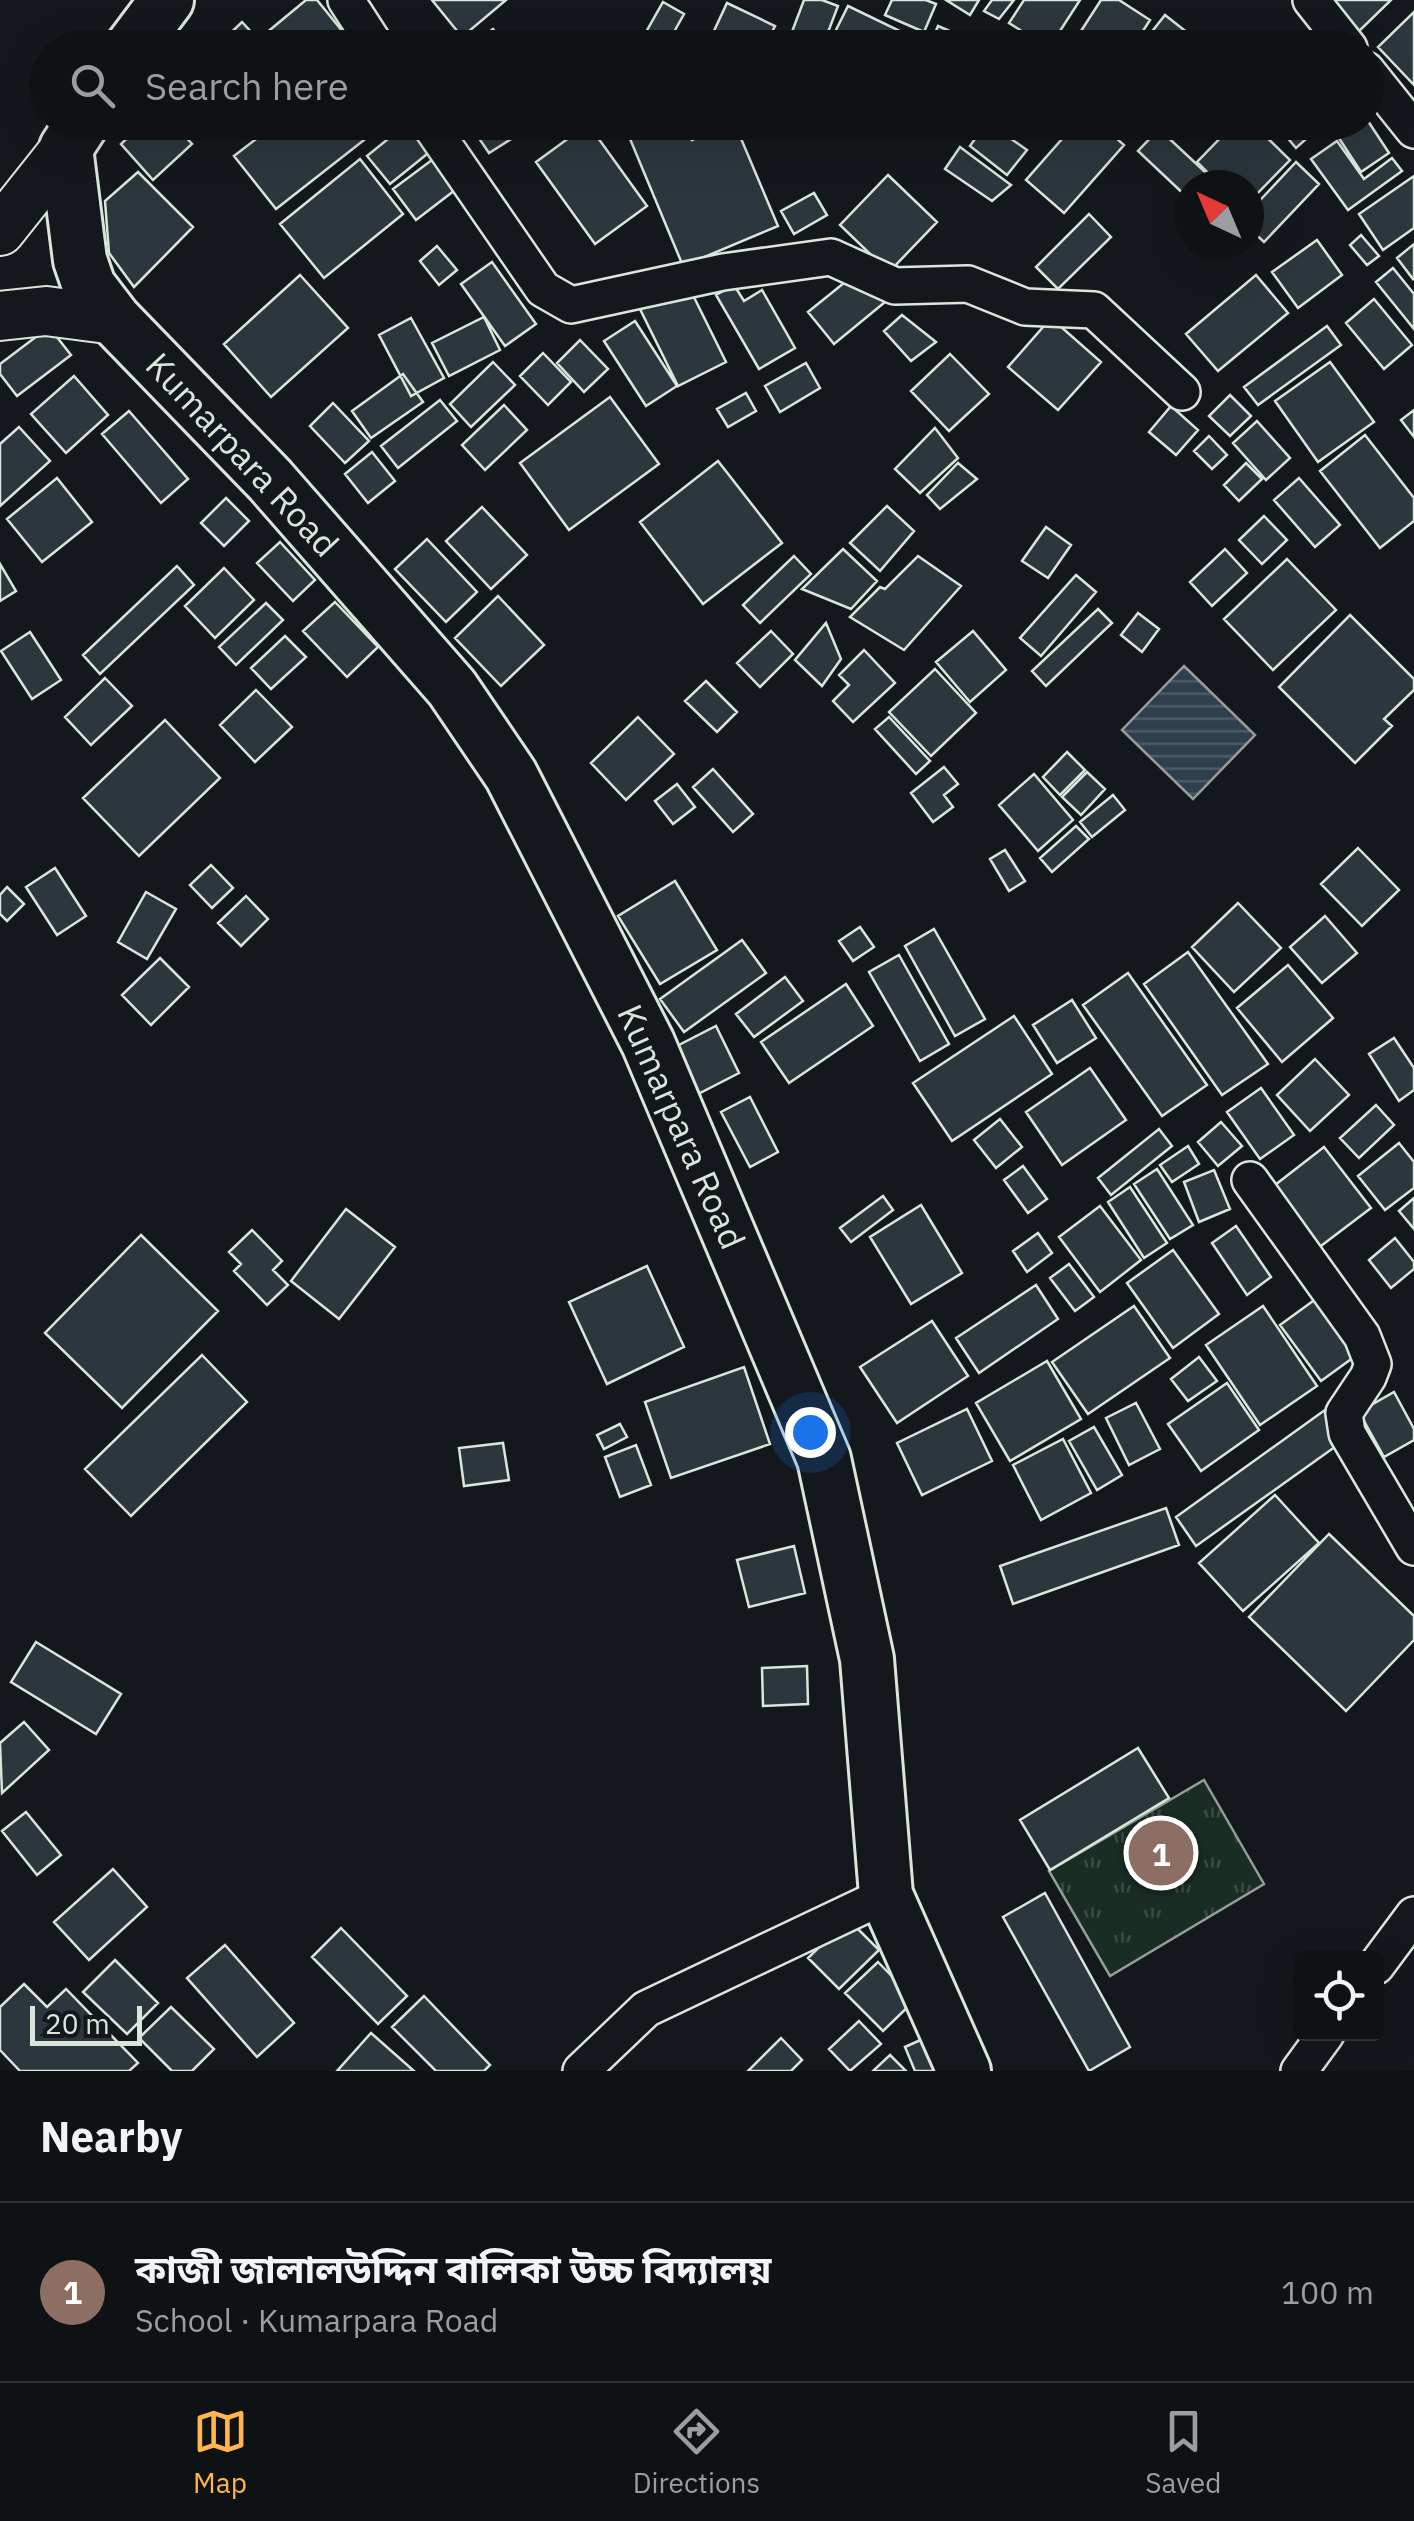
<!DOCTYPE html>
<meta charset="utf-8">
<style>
body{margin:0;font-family:"IBM Plex Sans","Noto Sans Bengali",sans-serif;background:#181b1e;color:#f1f3f6}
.controls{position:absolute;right:30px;bottom:30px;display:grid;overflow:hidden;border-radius:10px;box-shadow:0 10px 40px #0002}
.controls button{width:90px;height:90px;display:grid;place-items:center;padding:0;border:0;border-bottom:2px solid #2f3234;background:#0f1215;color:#f1f3f6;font:50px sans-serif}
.compass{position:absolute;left:1174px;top:170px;width:90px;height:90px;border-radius:50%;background:#0f1215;box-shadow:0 10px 40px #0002;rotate:316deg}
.scale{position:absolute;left:30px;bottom:25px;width:112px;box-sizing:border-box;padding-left:10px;border:5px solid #d8e6dc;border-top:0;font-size:28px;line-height:35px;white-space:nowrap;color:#d8e6dc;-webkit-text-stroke:8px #14181c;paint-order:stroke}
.you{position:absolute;left:810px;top:1432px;width:35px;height:35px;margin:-25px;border:8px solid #fff;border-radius:50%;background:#1a73e8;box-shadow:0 0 0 15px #1a73e833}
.badge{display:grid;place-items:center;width:65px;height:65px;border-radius:50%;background:#ffb74d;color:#fff;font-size:32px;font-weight:700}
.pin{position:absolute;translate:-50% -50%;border:5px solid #fff;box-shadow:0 2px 10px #0006}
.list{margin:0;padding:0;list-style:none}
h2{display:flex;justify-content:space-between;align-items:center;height:130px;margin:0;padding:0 40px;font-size:42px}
h2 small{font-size:32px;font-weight:400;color:#9b9ea0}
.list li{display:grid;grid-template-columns:65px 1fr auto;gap:30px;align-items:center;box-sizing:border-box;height:180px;padding:0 40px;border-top:2px solid #2f3234}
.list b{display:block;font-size:38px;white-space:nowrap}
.list p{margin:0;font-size:32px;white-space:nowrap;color:#9b9ea0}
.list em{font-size:32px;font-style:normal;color:#9b9ea0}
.icon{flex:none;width:55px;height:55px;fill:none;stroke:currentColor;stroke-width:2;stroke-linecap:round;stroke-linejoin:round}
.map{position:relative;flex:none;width:1414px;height:2071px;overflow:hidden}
.search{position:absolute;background:#0f1215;box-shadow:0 10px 40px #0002;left:30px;right:30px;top:30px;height:110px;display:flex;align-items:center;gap:25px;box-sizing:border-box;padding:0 35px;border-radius:55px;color:#9b9ea0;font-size:38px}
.sheet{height:310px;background:#0f1215}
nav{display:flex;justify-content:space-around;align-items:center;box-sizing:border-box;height:140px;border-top:2px solid #2f3234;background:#0f1215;font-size:28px;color:#9b9ea0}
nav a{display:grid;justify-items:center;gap:5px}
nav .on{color:#ffb74d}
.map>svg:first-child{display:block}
.grass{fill:url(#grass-tufts);stroke:#939e99;stroke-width:2.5}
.water{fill:url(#water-rules);stroke:#939e99;stroke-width:2.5}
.building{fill:#2c363c;stroke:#d8e6dc;stroke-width:2.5}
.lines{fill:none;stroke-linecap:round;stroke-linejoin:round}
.street-casing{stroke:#d8e6dc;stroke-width:40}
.secondary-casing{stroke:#d8e6dc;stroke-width:52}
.primary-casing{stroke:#d8e6dc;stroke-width:58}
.street{stroke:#14181c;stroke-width:35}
.secondary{stroke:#14181c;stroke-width:48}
.primary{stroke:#14181c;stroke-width:52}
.labels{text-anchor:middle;stroke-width:8;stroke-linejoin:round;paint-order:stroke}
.street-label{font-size:35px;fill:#d8e6dc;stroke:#14181c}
</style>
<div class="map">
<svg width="1414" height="2071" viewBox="0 0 1414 2071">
<defs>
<pattern id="grass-tufts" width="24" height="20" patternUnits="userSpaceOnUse" patternTransform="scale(2.5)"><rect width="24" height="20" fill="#1a2d24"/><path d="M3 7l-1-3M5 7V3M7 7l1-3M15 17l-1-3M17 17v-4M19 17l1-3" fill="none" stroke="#3b4b43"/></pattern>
<pattern id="water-rules" width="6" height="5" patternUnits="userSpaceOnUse" patternTransform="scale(2.5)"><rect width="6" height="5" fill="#2f3f4d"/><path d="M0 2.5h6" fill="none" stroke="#4c5b66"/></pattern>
</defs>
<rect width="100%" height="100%" fill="#14181c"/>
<path class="grass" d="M 1204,1780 L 1264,1884 L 1110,1976 L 1049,1871 Z"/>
<path class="water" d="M 1184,666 L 1255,735 L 1193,799 L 1122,730 Z"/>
<path class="building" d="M 306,0 L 317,0 L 356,48 L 276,48 L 265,34 Z
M 432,0 L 506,0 L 462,37 Z
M 804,0 L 822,0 L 838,6 L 822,48 L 790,37 Z
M 892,0 L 926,0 L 936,4 L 924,32 L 885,15 Z
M 946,0 L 979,0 L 970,15 Z
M 992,0 L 1014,0 L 999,19 L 984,11 Z
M 1024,0 L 1080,0 L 1049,48 L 1009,23 Z
M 1101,0 L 1119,0 L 1150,20 L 1132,48 L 1070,48 Z
M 1320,0 L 1391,0 L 1355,35 Z
M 663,2 L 684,14 L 665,48 L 637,48 Z
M 727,3 L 775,26 L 764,48 L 706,48 Z
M 848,6 L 902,32 L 894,48 L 827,48 Z
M 1414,12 L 1414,85 L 1378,47 Z
M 1165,15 L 1193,37 L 1185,48 L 1139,48 Z
M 242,22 L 266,48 L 218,45 Z
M 938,26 L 973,41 L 971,48 L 929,48 Z
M 493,29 L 506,48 L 467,48 Z
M 560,33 L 569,48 L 537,48 Z
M 1366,118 L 1389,153 L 1361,172 L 1337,135 L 1356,122 L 1366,122 Z
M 144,122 L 172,122 L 192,144 L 153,180 L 121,144 Z
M 278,122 L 387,122 L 276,209 L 234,156 Z
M 409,122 L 432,150 L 390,184 L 367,156 Z
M 474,122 L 530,122 L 532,126 L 489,153 L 470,125 Z
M 623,122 L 685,122 L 692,140 L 734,122 L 778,226 L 683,266 Z
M 987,122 L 1027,150 L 1007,175 L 970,146 Z
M 1077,122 L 1098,122 L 1124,145 L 1064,213 L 1026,180 Z
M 1236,122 L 1251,122 L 1290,160 L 1249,202 L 1249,185 L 1220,185 L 1197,162 Z
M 1274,122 L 1325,122 L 1296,148 Z
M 588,124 L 647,206 L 595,244 L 536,162 Z
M 1159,129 L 1219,185 L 1189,185 L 1189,199 L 1138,151 Z
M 1337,141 L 1364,179 L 1392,158 L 1402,171 L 1348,210 L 1311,159 Z
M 960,147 L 1011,185 L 992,201 L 945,169 Z
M 436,157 L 459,187 L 416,220 L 393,189 Z
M 360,159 L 403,214 L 324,278 L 280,224 Z
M 1296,162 L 1319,184 L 1264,242 L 1249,228 L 1249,212 Z
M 138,172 L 193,227 L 134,287 L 109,253 L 105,201 Z
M 888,175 L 937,222 L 889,272 L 840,225 Z
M 1414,176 L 1414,228 L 1383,250 L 1359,214 Z
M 814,193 L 827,215 L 794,234 L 781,211 Z
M 1089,214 L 1111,237 L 1058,289 L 1036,267 Z
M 1361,235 L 1379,256 L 1367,265 L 1350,245 Z
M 1317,240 L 1342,275 L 1298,308 L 1272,272 Z
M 1414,244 L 1414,278 L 1413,279 L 1397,258 Z
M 437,246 L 457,270 L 439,285 L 420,261 Z
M 492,262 L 536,324 L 505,346 L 461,284 Z
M 1393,268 L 1414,294 L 1414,329 L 1376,282 Z
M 860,270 L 885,302 L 834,344 L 808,312 Z
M 300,275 L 348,328 L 271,397 L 224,344 Z
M 1256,275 L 1288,313 L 1218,371 L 1186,334 Z
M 687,283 L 726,362 L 678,386 L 639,307 Z
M 734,285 L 744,301 L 762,290 L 795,348 L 759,369 L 716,295 Z
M 1374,299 L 1412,345 L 1384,369 L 1346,323 Z
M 902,315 L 936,342 L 911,361 L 884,331 Z
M 484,317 L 500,350 L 449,376 L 432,343 Z
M 411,318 L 444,378 L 411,396 L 379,335 Z
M 1051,318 L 1101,362 L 1058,410 L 1008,367 Z
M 635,321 L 677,386 L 646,406 L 604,341 Z
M 1327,326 L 1341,345 L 1258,405 L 1244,387 Z
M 49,327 L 71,355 L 17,396 L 0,374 L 0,364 Z
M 580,340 L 608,369 L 584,392 L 557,363 Z
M 543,353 L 571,382 L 548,405 L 520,376 Z
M 950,354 L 989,394 L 949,431 L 911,391 Z
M 493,362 L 515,385 L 471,427 L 450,404 Z
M 1330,362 L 1374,422 L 1318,462 L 1275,401 Z
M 806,363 L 820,388 L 780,412 L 765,386 Z
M 403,374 L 423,402 L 371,438 L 352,411 Z
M 74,376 L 108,415 L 66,453 L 31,414 Z
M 746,393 L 756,411 L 728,427 L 717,409 Z
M 1230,395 L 1251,416 L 1230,436 L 1209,416 Z
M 610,397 L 659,464 L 569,530 L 520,463 Z
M 440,400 L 457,421 L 398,468 L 381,446 Z
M 333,403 L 369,441 L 345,463 L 310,426 Z
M 504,405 L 527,430 L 485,470 L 462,445 Z
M 1171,406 L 1198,430 L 1176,455 L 1149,432 Z
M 1414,410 L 1414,437 L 1401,420 Z
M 129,411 L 188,479 L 161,503 L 102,434 Z
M 1257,421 L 1290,458 L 1266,480 L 1233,443 Z
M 19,427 L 50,461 L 0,506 L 0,444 Z
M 935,428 L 958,458 L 920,493 L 895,469 Z
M 1365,435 L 1414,498 L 1414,521 L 1380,548 L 1320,471 Z
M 1209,436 L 1227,455 L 1212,469 L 1194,451 Z
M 372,452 L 395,481 L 368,503 L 345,474 Z
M 718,461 L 782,543 L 703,604 L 640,522 Z
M 958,463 L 977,479 L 940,509 L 927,495 Z
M 1246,463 L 1262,479 L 1239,501 L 1224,485 Z
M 57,478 L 92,522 L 42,562 L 7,519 Z
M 1299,478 L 1340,525 L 1315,547 L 1274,500 Z
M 226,498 L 249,521 L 224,546 L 201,523 Z
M 887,506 L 914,531 L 880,571 L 850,543 Z
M 482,507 L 527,555 L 491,589 L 446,541 Z
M 1264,516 L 1287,540 L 1262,564 L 1239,540 Z
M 1046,527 L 1071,545 L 1048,578 L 1022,561 Z
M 427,539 L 477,592 L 446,622 L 395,569 Z
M 280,542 L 315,580 L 293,601 L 257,563 Z
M 843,549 L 877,581 L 851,609 L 802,589 Z
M 1225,549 L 1247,573 L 1212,606 L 1190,582 Z
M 794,556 L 811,574 L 760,623 L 743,605 Z
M 918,556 L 961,586 L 904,650 L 850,617 L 880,587 L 885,589 Z
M 1287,559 L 1336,610 L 1273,670 L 1224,619 Z
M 0,564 L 16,591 L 0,601 Z
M 177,566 L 194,585 L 100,674 L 83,655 Z
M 224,568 L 254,600 L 215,638 L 185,606 Z
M 1076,575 L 1096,592 L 1041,656 L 1020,638 Z
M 498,596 L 544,645 L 501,686 L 455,638 Z
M 335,602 L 378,647 L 347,677 L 303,631 Z
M 266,603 L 283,620 L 236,665 L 219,647 Z
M 1098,609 L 1112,623 L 1046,686 L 1032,671 Z
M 1138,613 L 1159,629 L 1142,652 L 1121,635 Z
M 1350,615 L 1414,679 L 1414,690 L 1384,719 L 1392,726 L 1355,763 L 1279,687 Z
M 826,623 L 841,659 L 822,686 L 795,660 Z
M 771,631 L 793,654 L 760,687 L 737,663 Z
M 973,631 L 1006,670 L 970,702 L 936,662 Z
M 30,632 L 61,680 L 32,699 L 1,651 Z
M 285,636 L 306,657 L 271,689 L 251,668 Z
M 864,650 L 895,683 L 853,722 L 833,701 L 849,685 L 839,675 Z
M 935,669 L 976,713 L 931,756 L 889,712 Z
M 105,678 L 132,706 L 91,745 L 65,717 Z
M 706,681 L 737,712 L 717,732 L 685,701 Z
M 256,690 L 292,727 L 255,762 L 220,725 Z
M 638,717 L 674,754 L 626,800 L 591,763 Z
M 889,717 L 930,761 L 916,774 L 875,729 Z
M 165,720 L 220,778 L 139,856 L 83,798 Z
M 1067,752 L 1085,770 L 1060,795 L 1043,777 Z
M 944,767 L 958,784 L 944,795 L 953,807 L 933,822 L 911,793 Z
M 713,769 L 753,814 L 733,832 L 693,787 Z
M 1087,772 L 1105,789 L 1081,815 L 1062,797 Z
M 1034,774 L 1073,820 L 1038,851 L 999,805 Z
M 677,784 L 695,807 L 673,824 L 655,801 Z
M 1113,795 L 1125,810 L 1092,837 L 1080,822 Z
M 1076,826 L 1089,839 L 1052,872 L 1040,858 Z
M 1358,848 L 1399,890 L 1362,926 L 1321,884 Z
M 1005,850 L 1025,881 L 1009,891 L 990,859 Z
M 211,865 L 233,888 L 212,908 L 190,885 Z
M 55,868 L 86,916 L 57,935 L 26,887 Z
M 675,881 L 717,950 L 660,984 L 618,916 Z
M 7,887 L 24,904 L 7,921 L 0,914 L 0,895 Z
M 146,892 L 176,909 L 147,959 L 118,942 Z
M 246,896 L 268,919 L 241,946 L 218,923 Z
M 1238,903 L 1281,948 L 1234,992 L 1192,947 Z
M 1325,916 L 1357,953 L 1322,983 L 1290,947 Z
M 860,927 L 874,947 L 853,961 L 839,941 Z
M 934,929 L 985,1019 L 955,1036 L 905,946 Z
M 742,940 L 766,973 L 684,1032 L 660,999 Z
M 1188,952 L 1268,1064 L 1222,1095 L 1144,984 Z
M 899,955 L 949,1044 L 920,1061 L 869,972 Z
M 160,958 L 189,987 L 151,1025 L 122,995 Z
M 1288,965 L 1333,1018 L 1282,1062 L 1237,1008 Z
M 1128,973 L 1207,1085 L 1162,1116 L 1083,1005 Z
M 785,977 L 803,1001 L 754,1037 L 736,1014 Z
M 846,984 L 873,1026 L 789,1083 L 761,1042 Z
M 1072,1000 L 1096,1038 L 1057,1063 L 1033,1025 Z
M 1014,1016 L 1052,1074 L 952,1141 L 913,1083 Z
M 716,1026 L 739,1073 L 698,1094 L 675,1047 Z
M 1394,1038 L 1414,1068 L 1414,1090 L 1399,1101 L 1369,1054 Z
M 1315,1059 L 1349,1095 L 1310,1131 L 1277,1095 Z
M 1090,1068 L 1126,1120 L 1062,1165 L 1026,1112 Z
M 1261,1088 L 1294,1135 L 1260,1159 L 1227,1112 Z
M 750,1097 L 778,1152 L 750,1167 L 721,1112 Z
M 1376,1105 L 1394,1125 L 1359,1158 L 1340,1138 Z
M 1000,1119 L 1022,1147 L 996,1168 L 974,1140 Z
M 1221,1122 L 1242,1146 L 1218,1166 L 1198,1142 Z
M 1159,1129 L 1172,1146 L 1111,1195 L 1098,1178 Z
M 1399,1143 L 1414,1162 L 1414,1188 L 1385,1210 L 1358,1176 Z
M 1188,1146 L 1199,1164 L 1172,1182 L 1160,1165 Z
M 1324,1147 L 1371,1208 L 1309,1255 L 1262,1195 Z
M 1023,1166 L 1047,1199 L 1028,1213 L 1004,1180 Z
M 1157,1169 L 1193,1225 L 1170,1239 L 1134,1184 Z
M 1214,1170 L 1230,1209 L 1199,1222 L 1184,1182 Z
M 1130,1187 L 1167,1243 L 1144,1258 L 1108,1202 Z
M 883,1196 L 893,1210 L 851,1242 L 840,1228 Z
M 1414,1198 L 1414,1229 L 1399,1211 Z
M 921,1205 L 962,1273 L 911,1304 L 870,1237 Z
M 1100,1206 L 1141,1260 L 1100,1292 L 1059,1237 Z
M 346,1209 L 395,1247 L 339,1319 L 291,1281 Z
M 1236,1226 L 1271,1277 L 1247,1295 L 1212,1243 Z
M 252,1230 L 282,1261 L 273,1270 L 288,1285 L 267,1305 L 234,1271 L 241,1264 L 229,1252 Z
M 1038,1233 L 1052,1253 L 1027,1272 L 1013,1251 Z
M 141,1235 L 218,1311 L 122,1408 L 45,1333 Z
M 1395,1238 L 1414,1262 L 1414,1269 L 1391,1288 L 1369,1260 Z
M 1173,1250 L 1219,1314 L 1173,1348 L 1127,1283 Z
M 1069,1264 L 1094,1297 L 1075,1311 L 1050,1278 Z
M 647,1266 L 684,1347 L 607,1384 L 569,1302 Z
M 1036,1285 L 1058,1319 L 979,1373 L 956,1338 Z
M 1324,1293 L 1365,1349 L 1321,1381 L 1280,1325 Z
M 1134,1306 L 1170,1358 L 1088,1414 L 1052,1362 Z
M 1263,1306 L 1317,1386 L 1260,1425 L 1206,1345 Z
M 932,1321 L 968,1376 L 897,1423 L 860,1367 Z
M 202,1355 L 247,1402 L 131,1516 L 85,1469 Z
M 1199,1357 L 1217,1381 L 1188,1401 L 1171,1379 Z
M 1047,1361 L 1081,1419 L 1010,1461 L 976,1403 Z
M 744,1367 L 770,1444 L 671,1478 L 645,1402 Z
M 1227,1383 L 1259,1430 L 1201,1471 L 1168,1424 Z
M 1394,1392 L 1414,1429 L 1414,1440 L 1384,1457 L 1359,1412 Z
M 1136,1403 L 1160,1449 L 1129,1465 L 1106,1418 Z
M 967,1409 L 992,1461 L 922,1495 L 897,1443 Z
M 1325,1410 L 1346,1439 L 1196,1546 L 1176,1517 Z
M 620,1424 L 627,1437 L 604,1449 L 597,1435 Z
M 1094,1427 L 1122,1475 L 1097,1490 L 1069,1441 Z
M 1063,1439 L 1091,1493 L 1041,1520 L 1013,1465 Z
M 503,1443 L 509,1480 L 464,1486 L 459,1448 Z
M 636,1445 L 651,1485 L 620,1497 L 605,1457 Z
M 1275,1495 L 1319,1543 L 1243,1611 L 1199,1563 Z
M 1166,1508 L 1179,1545 L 1013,1604 L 1000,1566 Z
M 1329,1534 L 1414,1616 L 1414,1640 L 1346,1711 L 1249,1617 Z
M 794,1546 L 805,1593 L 749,1607 L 737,1560 Z
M 36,1642 L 121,1694 L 96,1734 L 11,1682 Z
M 807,1666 L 808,1704 L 763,1706 L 762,1668 Z
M 24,1722 L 49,1750 L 2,1793 L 0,1743 Z
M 1138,1748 L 1169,1798 L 1050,1870 L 1020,1820 Z
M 26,1812 L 61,1855 L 37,1875 L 2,1831 Z
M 113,1869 L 147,1907 L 89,1960 L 54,1922 Z
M 1045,1893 L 1130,2047 L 1089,2071 L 1003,1917 Z
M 848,1919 L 879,1950 L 839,1989 L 808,1958 Z
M 341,1928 L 407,1996 L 378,2024 L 312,1957 Z
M 225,1945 L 294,2023 L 257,2057 L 187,1978 Z
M 115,1960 L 158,2003 L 127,2034 L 83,1992 Z
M 878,1962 L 915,2000 L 883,2031 L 845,1993 Z
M 24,1984 L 47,2007 L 66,1989 L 138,2063 L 129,2071 L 20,2071 L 0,2050 L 0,2007 Z
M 424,1996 L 490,2065 L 484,2071 L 436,2071 L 392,2027 Z
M 171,2007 L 214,2049 L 192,2071 L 172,2071 L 139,2038 Z
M 859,2021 L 881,2044 L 850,2071 L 829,2049 Z
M 371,2033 L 414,2071 L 337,2071 Z
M 927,2037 L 941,2071 L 915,2071 L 905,2047 Z
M 781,2038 L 802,2060 L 791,2071 L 748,2071 Z
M 890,2055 L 906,2071 L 873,2071 Z"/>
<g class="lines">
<g class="street-casing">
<path id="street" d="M 346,0 L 377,48
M 1311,0 L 1349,48
M 1366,70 L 1414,130
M 428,122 L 543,289 L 571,305 L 723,272 L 831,257 L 895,286 L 968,284 L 1025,307 L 1094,310 L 1182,392
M 1250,1180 L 1362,1336 L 1373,1364 L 1368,1377 L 1344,1413 L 1347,1433 L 1414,1547
M 1376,1966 L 1414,1915
M 581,2071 L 646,2009 L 886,1895
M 1299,2071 L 1326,2034"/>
</g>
<g class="secondary-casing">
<path id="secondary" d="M 0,231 L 66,148
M 0,316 L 46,311 L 115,320"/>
</g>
<g class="primary-casing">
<path id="primary" d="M 131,48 L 167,0
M 83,122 L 66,148 L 80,260 L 89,286 L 115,320 L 270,480 L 452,688 L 511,775 L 648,1043 L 824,1459 L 867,1659 L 886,1895 L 964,2071"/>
</g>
<use href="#street" class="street"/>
<use href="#secondary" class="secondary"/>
<use href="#primary" class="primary"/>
</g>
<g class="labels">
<g class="street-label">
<text transform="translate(242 455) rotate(47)" y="12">Kumarpara Road</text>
<text transform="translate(681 1127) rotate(66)" y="12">Kumarpara Road</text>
</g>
</g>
</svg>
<div class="controls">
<button><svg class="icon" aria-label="locate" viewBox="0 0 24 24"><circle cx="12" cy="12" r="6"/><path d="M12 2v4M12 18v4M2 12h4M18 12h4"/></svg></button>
</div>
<svg class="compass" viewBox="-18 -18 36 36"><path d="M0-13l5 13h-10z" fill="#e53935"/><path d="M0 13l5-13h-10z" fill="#9b9ea0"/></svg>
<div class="scale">20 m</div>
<div class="you"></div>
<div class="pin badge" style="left:1161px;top:1853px;background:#8d6e63">1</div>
<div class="search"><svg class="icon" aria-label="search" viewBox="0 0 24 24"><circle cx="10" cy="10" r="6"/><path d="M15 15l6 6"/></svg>Search here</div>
</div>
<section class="sheet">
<h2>Nearby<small></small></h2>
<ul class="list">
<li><span class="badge" style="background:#8d6e63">1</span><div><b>কাজী জালালউদ্দিন বালিকা উচ্চ বিদ্যালয়</b><p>School · Kumarpara Road</p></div><em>100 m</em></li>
</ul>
</section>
<nav>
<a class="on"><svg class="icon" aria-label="map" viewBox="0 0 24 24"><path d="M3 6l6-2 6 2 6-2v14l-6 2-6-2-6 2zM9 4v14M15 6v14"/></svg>Map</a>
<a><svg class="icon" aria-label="directions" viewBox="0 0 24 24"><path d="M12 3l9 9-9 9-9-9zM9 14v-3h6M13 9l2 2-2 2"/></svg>Directions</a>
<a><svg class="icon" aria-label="saved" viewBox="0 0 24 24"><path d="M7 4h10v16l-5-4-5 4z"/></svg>Saved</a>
</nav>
